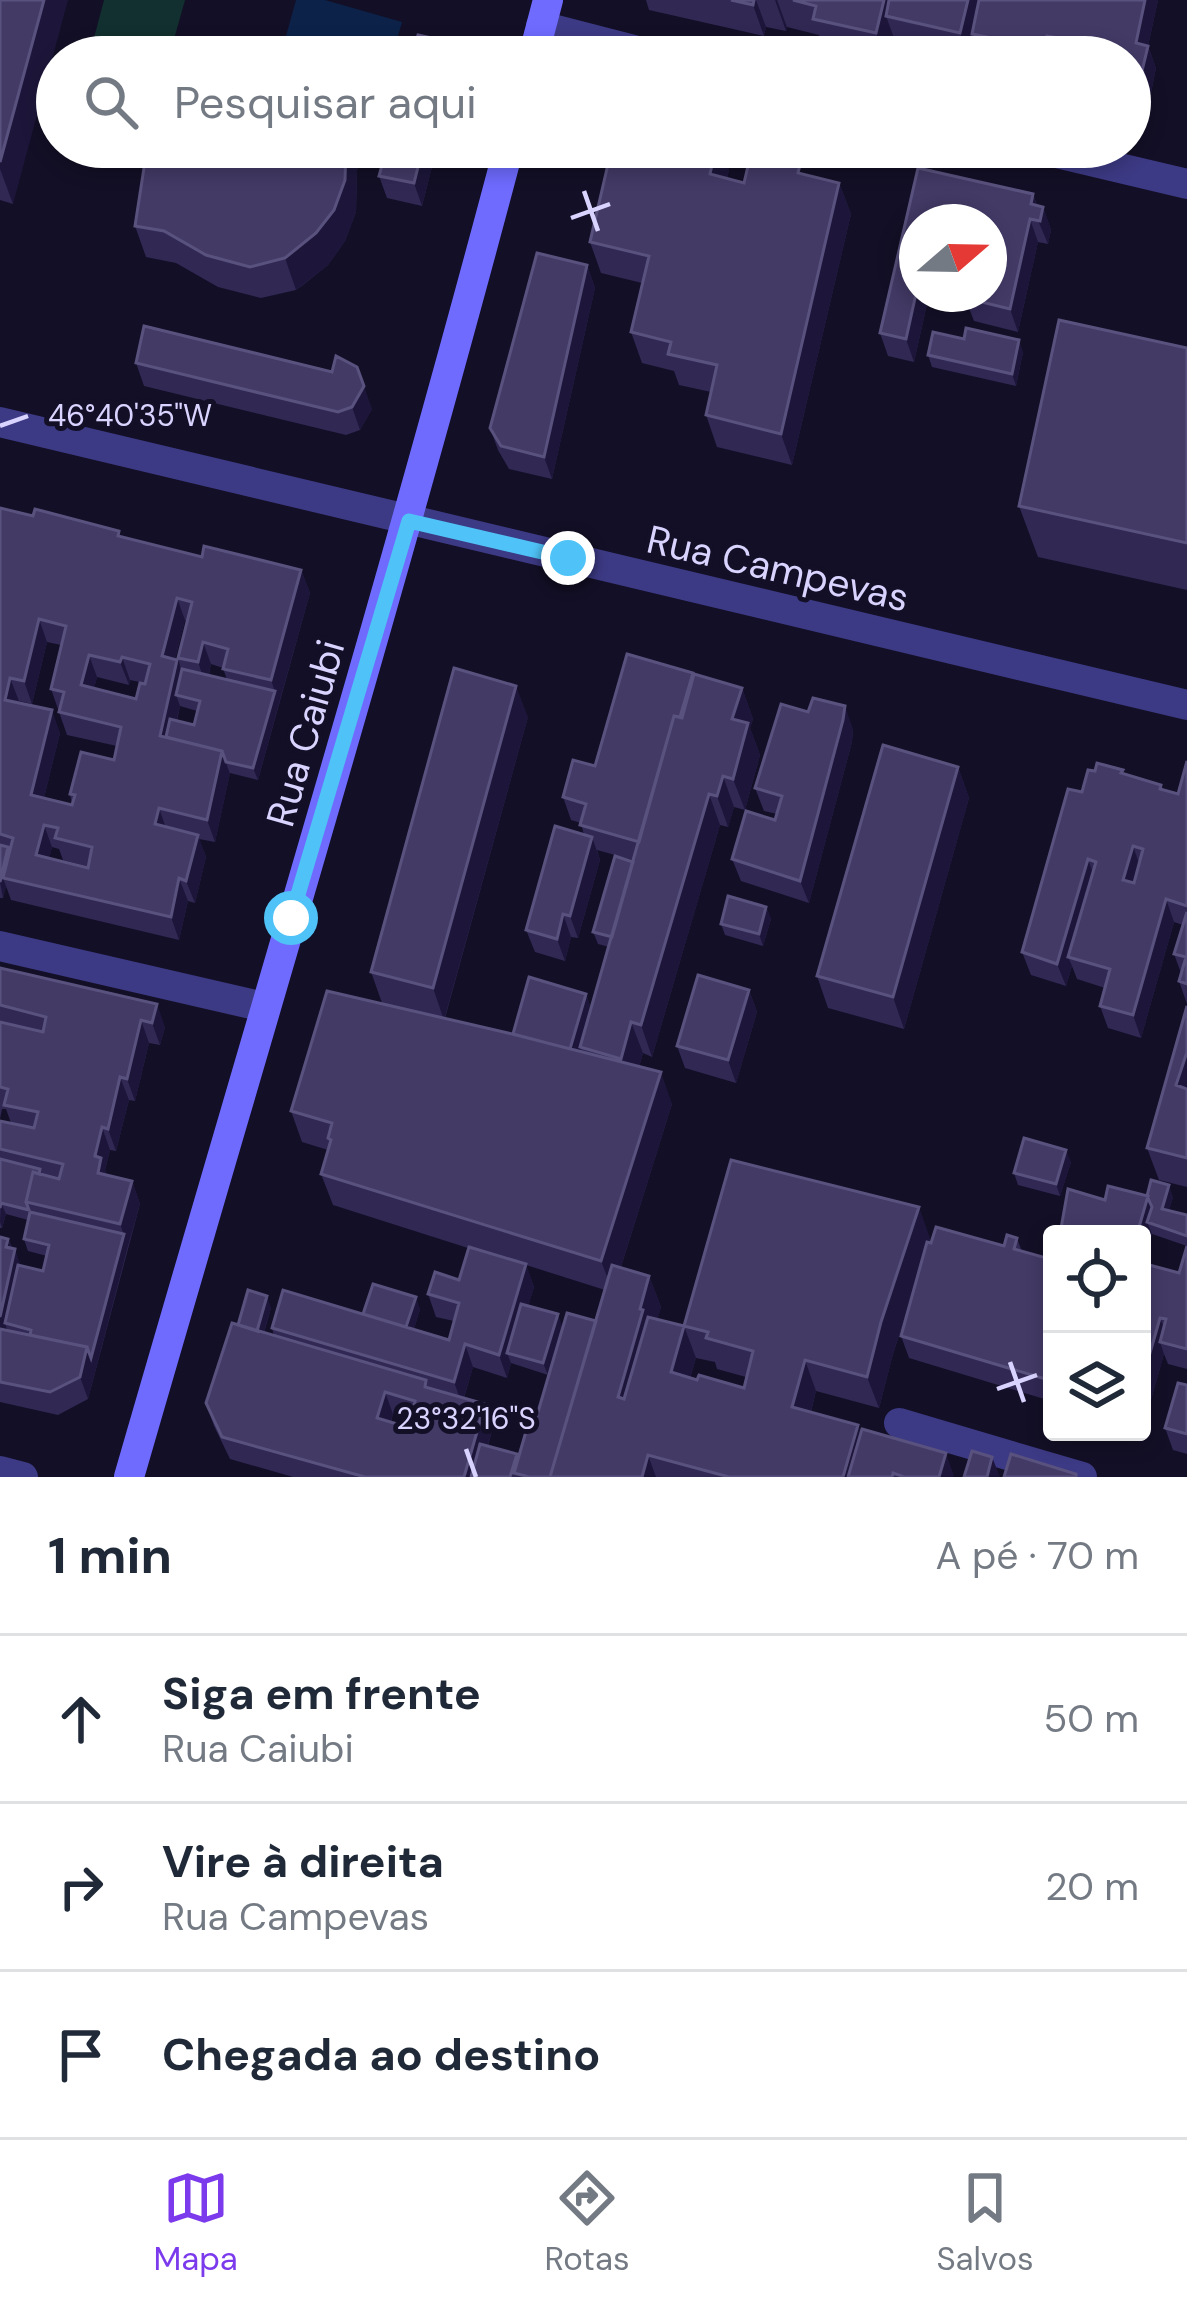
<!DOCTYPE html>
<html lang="pt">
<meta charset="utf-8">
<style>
body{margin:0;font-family:"DM Sans",sans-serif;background:#f2f2f3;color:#1f2937}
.controls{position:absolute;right:36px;bottom:36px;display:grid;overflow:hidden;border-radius:12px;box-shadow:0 6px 18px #0003}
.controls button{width:108px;height:108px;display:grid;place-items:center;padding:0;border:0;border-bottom:3px solid #e0e1e3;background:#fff;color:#1f2937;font:60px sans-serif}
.compass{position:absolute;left:899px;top:204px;width:108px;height:108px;border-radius:50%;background:#fff;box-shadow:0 6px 18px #0003;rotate:70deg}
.stop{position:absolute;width:36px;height:36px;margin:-27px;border:9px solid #4fc3f7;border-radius:50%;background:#fff}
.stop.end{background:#4fc3f7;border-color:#fff;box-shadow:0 3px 12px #0008}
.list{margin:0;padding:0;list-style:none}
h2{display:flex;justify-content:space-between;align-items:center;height:156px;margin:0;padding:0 48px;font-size:51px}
h2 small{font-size:39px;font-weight:400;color:#747a83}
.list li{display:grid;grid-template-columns:78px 1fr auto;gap:36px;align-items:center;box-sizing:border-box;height:168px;padding:0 48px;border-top:3px solid #e0e1e3}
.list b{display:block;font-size:45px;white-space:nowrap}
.list p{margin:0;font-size:39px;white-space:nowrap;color:#747a83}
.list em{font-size:39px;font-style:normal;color:#747a83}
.icon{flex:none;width:66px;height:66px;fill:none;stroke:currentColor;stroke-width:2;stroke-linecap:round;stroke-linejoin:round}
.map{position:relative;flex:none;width:1187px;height:1477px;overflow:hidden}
.search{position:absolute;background:#fff;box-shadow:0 6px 18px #0003;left:36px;right:36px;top:36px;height:132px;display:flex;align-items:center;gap:30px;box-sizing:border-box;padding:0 42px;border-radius:66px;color:#747a83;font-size:45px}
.sheet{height:660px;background:#fff}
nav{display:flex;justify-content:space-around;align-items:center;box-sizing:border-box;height:168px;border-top:3px solid #e0e1e3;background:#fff;font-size:33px;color:#747a83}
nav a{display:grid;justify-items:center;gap:6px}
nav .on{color:#7c3aed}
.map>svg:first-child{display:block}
.green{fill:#12302f}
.water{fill:#0c2248}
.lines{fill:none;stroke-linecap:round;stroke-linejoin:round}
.minor{stroke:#3d3a85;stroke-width:30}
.secondary{stroke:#6f6bff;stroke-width:30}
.wall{fill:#312854;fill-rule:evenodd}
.shaded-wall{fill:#1d163a}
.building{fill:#433a66;stroke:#5a527e;stroke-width:3;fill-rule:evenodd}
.route{stroke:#4fc3f7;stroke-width:15}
.ticks{fill:none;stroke:#d9d4ff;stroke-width:4.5}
.labels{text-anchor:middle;stroke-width:10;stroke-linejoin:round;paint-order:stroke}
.street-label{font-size:39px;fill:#d9d4ff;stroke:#130f26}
.ticks-label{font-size:30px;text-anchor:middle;fill:#d9d4ff;stroke:#130f26;stroke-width:10;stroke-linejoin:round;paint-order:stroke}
</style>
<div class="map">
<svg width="1187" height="1477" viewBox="0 0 1187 1477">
<rect width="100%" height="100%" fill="#130f26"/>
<path class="green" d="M 104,0 L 185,0 L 169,57 L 89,57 Z"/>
<path class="water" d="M 296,0 L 325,0 L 402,22 L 392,57 L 360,57 L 286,36 Z"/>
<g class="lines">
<path class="minor" d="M 541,26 L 661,57
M 1031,147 L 1187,184
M 0,422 L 1187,705
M 0,946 L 264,1007
M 899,1423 L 1082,1477
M 0,1471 L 23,1477"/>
<path class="secondary" d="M 533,57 L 548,0
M 129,1477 C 257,1034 391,593 509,147"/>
</g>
<path class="wall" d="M 0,0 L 13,204 L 0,200 Z
M 646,0 L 1158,0 L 1148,46 L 1156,68 L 1151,93 L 1130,89 L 1130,57 L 984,57 L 980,56 L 973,36 L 968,56 L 894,38 L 889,57 L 853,57 L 825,51 L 819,35 L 787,27 L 786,31 L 766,27 L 764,36 L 649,10 Z
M 185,147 L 367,147 L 357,170 L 356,212 L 345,241 L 328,265 L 303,285 L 296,290 L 261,298 L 218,287 L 176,263 L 146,257 L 135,226 L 167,158 L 186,148 Z
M 437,147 L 422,206 L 387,198 L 379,176 Z
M 918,168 L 1033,194 L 1037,205 L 1043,207 L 1051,230 L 1048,244 L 1038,242 L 1018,332 L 974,321 L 969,308 L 946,303 L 943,294 L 989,294 L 917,222 L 917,294 L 934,294 L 932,302 L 928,300 L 914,362 L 888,356 L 880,333 Z
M 729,170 L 727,179 L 744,183 L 805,174 L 839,183 L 851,214 L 792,465 L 717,447 L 706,415 L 711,392 L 679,385 L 674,371 L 642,363 L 631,332 L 642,283 L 601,273 L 590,242 Z
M 587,265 L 595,288 L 552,479 L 509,469 L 498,450 L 490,428 Z
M 964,339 L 1023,352 L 1016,386 L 932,367 L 928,355 Z
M 1187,348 L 1187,590 L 1038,557 L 1019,506 Z
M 136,363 L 332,372 L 372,409 L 360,430 L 346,435 L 144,386 Z
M 0,508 L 202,557 L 301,570 L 310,593 L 258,780 L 230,773 L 215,842 L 199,839 L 206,857 L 195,903 L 188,901 L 179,940 L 11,900 L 6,886 L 3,898 L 0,898 ZM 185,620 L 187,621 L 178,658 L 181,670 L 177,660 L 175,659 ZM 47,642 L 61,645 L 51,689 L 67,735 L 117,746 L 114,760 L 70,794 L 72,805 L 44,798 L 60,733 L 18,703 L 19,701 L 32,704 ZM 211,664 L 223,668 L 227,680 L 209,675 ZM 97,677 L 129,685 L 130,680 L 145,683 L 136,699 L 94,688 ZM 180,706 L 197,711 L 194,725 L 177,721 ZM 52,847 L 59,849 L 63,860 L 89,867 L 49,858 Z
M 694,676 L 742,688 L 753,719 L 750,728 L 760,755 L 745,810 L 734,807 L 728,827 L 720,825 L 652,1057 L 643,1053 L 639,1067 L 672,1104 L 621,1267 L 649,1276 L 661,1307 L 657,1319 L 684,1326 L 930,1238 L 929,1243 L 1004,1246 L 1017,1238 L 1022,1252 L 1046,1258 L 1052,1243 L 1052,1421 L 1048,1411 L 1051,1401 L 909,1358 L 901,1336 L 914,1290 L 893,1354 L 879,1408 L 816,1391 L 811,1412 L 858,1425 L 861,1434 L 946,1453 L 953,1477 L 293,1477 L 230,1459 L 214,1426 L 206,1403 L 238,1325 L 271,1308 L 264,1333 L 274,1336 L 272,1328 L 363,1314 L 420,1309 L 414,1329 L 449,1340 L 454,1321 L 436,1317 L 428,1294 L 459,1280 L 468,1248 L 333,1205 L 321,1174 L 328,1150 L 302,1142 L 291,1111 L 382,1003 L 371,972 L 528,717 L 445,1018 L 513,1034 L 586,994 L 591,1009 L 609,947 L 598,944 L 593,932 L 633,860 L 597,850 L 600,860 L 578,938 L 571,937 L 565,961 L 535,952 L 526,930 L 584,835 L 581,823 L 571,820 L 563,797 ZM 526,1265 L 605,1290 L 596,1321 L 518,1457 L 517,1454 L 488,1446 L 493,1427 L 485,1404 L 464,1398 L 473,1367 L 507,1378 L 511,1363 L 548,1375 L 562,1326 L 528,1306 L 534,1287 ZM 696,1358 L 715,1362 L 717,1369 L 746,1377 L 744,1388 L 690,1378 ZM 393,1414 L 409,1419 L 407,1427 L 391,1422 Z
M 853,729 L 852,742 L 809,903 L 741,881 L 732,859 L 775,820 L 777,814 L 764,811 L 755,788 Z
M 1187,761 L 1187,1004 L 1179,981 L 1181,973 L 1174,954 L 1183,925 L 1174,922 L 1141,1038 L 1108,1028 L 1100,1006 L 1105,988 L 1077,979 L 1072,966 L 1066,986 L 1031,975 L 1022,952 L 1082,792 L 1095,771 L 1123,770 L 1124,775 L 1161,785 L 1163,789 L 1178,794 Z
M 958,767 L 969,798 L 904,1029 L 828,1008 L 817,976 Z
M 766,907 L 771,919 L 763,946 L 725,935 L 721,924 Z
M 0,968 L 165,1027 L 160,1045 L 149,1043 L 135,1101 L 129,1100 L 116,1151 L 110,1150 L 105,1170 L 107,1175 L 132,1181 L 140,1204 L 88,1399 L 58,1415 L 0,1402 L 0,1237 L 8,1239 L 21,1266 L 43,1271 L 47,1256 L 28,1251 L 24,1239 L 28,1220 L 6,1214 L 2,1228 L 0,1228 L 0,1121 L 11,1123 L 6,1109 L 2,1109 L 0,1119 Z
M 749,990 L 757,1012 L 736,1083 L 685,1068 L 677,1046 Z
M 1187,1006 L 1187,1187 L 1159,1180 L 1147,1148 Z
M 1071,1162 L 1060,1196 L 1018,1185 L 1014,1173 Z
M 1147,1196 L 1173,1197 L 1169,1210 L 1187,1215 L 1187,1246 L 1152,1234 L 1143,1263 L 1179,1273 L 1187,1246 L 1187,1369 L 1168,1364 L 1164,1354 L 1143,1428 L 1142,1234 L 1105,1200 Z
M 1187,1385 L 1187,1454 L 1173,1450 L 1165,1428 Z
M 1056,1432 L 1079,1432 L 1076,1440 Z"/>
<path class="shaded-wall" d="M 44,0 L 68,0 L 13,204 L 0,169 L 0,162 Z
M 754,0 L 756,0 L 766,27 L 764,36 L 753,5 Z
M 775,0 L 777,0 L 787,27 L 786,31 Z
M 884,0 L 902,0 L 886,16 L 894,38 L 889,57 L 885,57 L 876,33 Z
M 968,0 L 981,0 L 968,56 L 960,33 Z
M 1145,0 L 1158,0 L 1148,46 L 1156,68 L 1151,93 L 1136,43 Z
M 1047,36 L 1055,57 L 1046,57 L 1044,49 Z
M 450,42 L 455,57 L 446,57 Z
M 346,147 L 367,147 L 357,170 L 356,212 L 345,241 L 328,265 L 296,290 L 285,258 Z
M 423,147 L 437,147 L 422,206 L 414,183 Z
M 716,147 L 721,147 L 729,170 L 721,206 L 710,174 Z
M 839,183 L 851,214 L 792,465 L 781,434 Z
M 1033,194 L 1041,216 L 1043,207 L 1051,230 L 1048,244 L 1031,204 Z
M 1030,219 L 1038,242 L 1018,332 L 1010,309 Z
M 587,265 L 595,288 L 552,479 L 544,457 Z
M 917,289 L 917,294 L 926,294 L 928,300 L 914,362 L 906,339 Z
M 1019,340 L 1023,352 L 1016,386 L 1012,374 Z
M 364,386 L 372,409 L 360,430 L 352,407 Z
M 301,570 L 310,593 L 279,703 L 271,680 Z
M 177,598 L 185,620 L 170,678 L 162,656 Z
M 39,619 L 47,642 L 32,704 L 24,681 Z
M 203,642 L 211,664 L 206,685 L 198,662 Z
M 89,655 L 97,677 L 89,708 L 81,685 Z
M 122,657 L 130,680 L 129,685 L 120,662 Z
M 177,660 L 186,682 L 176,695 L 180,706 L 170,748 L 160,736 Z
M 10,678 L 19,701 L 13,722 L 5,700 Z
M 516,686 L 528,717 L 444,1020 L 433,988 Z
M 742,688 L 753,719 L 750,728 L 760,755 L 745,810 L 733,779 L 732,719 Z
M 275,691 L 279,703 L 258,780 L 253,768 Z
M 845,706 L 853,729 L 852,742 L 809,903 L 800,881 Z
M 52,710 L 60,733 L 39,818 L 31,795 Z
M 222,751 L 230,774 L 215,842 L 207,820 Z
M 958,767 L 969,798 L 904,1029 L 893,997 Z
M 723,776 L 734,807 L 728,827 L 717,796 Z
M 709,794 L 720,825 L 652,1057 L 641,1025 Z
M 159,808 L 167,831 L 155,824 Z
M 44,825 L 52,847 L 45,878 L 36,855 Z
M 198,835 L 206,857 L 195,903 L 186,881 Z
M 592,837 L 600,860 L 578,938 L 570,916 Z
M 1133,846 L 1141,869 L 1132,903 L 1123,880 Z
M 8,847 L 13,859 L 3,878 L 6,886 L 3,898 L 0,882 Z
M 1088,859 L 1096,882 L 1068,957 L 1072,966 L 1066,986 L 1057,964 Z
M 179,878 L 188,901 L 179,940 L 171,917 Z
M 1166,899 L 1174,922 L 1141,1038 L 1133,1015 Z
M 766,907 L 771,919 L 763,946 L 759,934 Z
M 563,914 L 571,937 L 565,961 L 557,939 Z
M 749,990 L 757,1012 L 736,1083 L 728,1060 Z
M 586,994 L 594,1017 L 580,1047 L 583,1055 L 568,1056 Z
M 157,1004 L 165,1027 L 160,1045 L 152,1023 Z
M 141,1020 L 149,1043 L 135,1101 L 127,1079 Z
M 631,1022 L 643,1053 L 632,1090 L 621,1059 Z
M 1186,1052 L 1187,1055 L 1187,1115 L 1176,1085 Z
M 661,1072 L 672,1104 L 613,1292 L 601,1261 Z
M 120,1077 L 129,1100 L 116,1151 L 108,1129 Z
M 102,1127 L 110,1150 L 105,1170 L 109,1181 L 98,1173 L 95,1156 Z
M 1066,1150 L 1071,1162 L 1060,1196 L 1056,1184 Z
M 132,1181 L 140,1204 L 128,1246 L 120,1224 Z
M 1169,1185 L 1173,1197 L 1166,1221 L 1162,1209 Z
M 1148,1196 L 1156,1219 L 1147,1222 L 1152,1234 L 1142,1266 L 1142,1234 L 1137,1234 Z
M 1,1203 L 6,1214 L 2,1228 L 0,1222 Z
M 919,1207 L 930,1238 L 893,1354 L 879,1408 L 867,1377 L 881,1322 Z
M 124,1234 L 128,1246 L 88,1399 L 80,1377 L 87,1347 Z
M 8,1239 L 14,1255 L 15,1249 L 23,1272 L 5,1323 L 9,1335 L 0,1336 L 0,1317 Z
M 526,1264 L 534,1287 L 514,1354 L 507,1353 L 511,1363 L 507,1378 L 499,1355 Z
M 649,1276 L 661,1307 L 629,1429 L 618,1397 Z
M 267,1296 L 271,1308 L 258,1352 L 254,1340 Z
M 416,1297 L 420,1309 L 408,1348 L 404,1336 Z
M 558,1314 L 562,1326 L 548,1375 L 543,1363 Z
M 1160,1318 L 1169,1340 L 1160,1342 L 1164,1354 L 1143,1428 L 1142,1381 Z
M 684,1326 L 696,1358 L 682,1404 L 671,1372 Z
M 465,1344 L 473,1367 L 462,1404 L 454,1382 Z
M 805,1360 L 816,1391 L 804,1439 L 792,1407 Z
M 385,1392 L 393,1414 L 385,1440 L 377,1418 Z
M 485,1404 L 493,1427 L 479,1477 L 464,1477 Z
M 858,1425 L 869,1457 L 863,1477 L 843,1477 Z
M 946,1453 L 954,1476 L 953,1477 L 939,1477 Z
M 648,1455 L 656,1477 L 642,1477 Z
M 992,1457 L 1000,1477 L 987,1477 Z"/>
<path class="building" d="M 0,0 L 44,0 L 0,162 Z
M 731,0 L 754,0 L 753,5 Z
M 793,0 L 884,0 L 876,33 L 813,19 L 816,6 Z
M 889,0 L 968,0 L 960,33 L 886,16 Z
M 979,0 L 1145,0 L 1136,43 L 1148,46 L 1142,71 L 1130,68 L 1130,57 L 1081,57 L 1056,52 L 1059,38 L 1047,36 L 1044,49 L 972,34 Z
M 418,35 L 450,42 L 446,57 L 412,57 Z
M 188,147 L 346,147 L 345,180 L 334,210 L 316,233 L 285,258 L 250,267 L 206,255 L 164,231 L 135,226 L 146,155 L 167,158 Z
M 387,147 L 423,147 L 414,183 L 379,176 Z
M 612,147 L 716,147 L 710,174 L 744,183 L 752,149 L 801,161 L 798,173 L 839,183 L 781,434 L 706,415 L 717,365 L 668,354 L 671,342 L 631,332 L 649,256 L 590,242 Z
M 918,168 L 1033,194 L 1031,204 L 1043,207 L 1040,221 L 1030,219 L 1010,309 L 965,298 L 967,294 L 989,294 L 989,222 L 917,222 L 917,289 L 906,339 L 880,333 Z
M 537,253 L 587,265 L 544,457 L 501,446 L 490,428 Z
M 1059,320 L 1187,348 L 1187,543 L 1019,506 Z
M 144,326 L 332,372 L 336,356 L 357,367 L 364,386 L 352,407 L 338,412 L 136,363 Z
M 966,328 L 1019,340 L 1012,374 L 928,355 L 933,332 L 964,339 Z
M 0,508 L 33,516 L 35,509 L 119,531 L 118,536 L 202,557 L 204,546 L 301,570 L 271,680 L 223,669 L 228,649 L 203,642 L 198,662 L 178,658 L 192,602 L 177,598 L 162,656 L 177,660 L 160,736 L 222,751 L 207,820 L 159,808 L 155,824 L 198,835 L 186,881 L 179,878 L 171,917 L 3,878 L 13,838 L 0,834 ZM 39,619 L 66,626 L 51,689 L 64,692 L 59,712 L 121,727 L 114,760 L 81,752 L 70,794 L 75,795 L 72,805 L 31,795 L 52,710 L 5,700 L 10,678 L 24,681 ZM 89,655 L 120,662 L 122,657 L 150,664 L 145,684 L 140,683 L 136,699 L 81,685 ZM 44,825 L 58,828 L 55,838 L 92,847 L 88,868 L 36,855 Z
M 627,654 L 693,673 L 680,717 L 674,716 L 639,842 L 580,825 L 586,804 L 563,797 L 573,760 L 595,766 Z
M 454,668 L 516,686 L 433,988 L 371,972 Z
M 182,669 L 275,691 L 253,768 L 226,762 L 222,751 L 166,737 L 170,719 L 194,725 L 200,701 L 176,695 Z
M 694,674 L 742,688 L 732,719 L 748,723 L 733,779 L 723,776 L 717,796 L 709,794 L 641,1025 L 631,1022 L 621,1059 L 580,1047 L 674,716 L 682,718 Z
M 813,698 L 845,706 L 843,720 L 800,881 L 732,859 L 746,811 L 775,820 L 782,796 L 755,788 L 781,704 L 808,712 Z
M 883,745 L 958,767 L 893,997 L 817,976 Z
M 1187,761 L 1187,906 L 1166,899 L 1133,1015 L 1100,1006 L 1110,969 L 1068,957 L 1096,862 L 1088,859 L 1057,964 L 1022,952 L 1068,789 L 1082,792 L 1088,770 L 1095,771 L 1097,763 L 1123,770 L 1121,773 L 1161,785 L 1160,789 L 1178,794 ZM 1133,846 L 1143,849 L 1134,883 L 1123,880 Z
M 555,826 L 592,837 L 570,916 L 563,914 L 557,939 L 526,930 Z
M 0,845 L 8,847 L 0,882 Z
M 615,856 L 633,862 L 612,937 L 593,932 Z
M 728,896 L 766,907 L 759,934 L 721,924 Z
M 1187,912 L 1187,984 L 1179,981 L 1186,957 L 1174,954 Z
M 0,968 L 157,1004 L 152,1023 L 141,1020 L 127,1079 L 120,1077 L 108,1129 L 102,1127 L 95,1156 L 101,1158 L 98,1173 L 132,1181 L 120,1224 L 26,1202 L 33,1172 L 59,1179 L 63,1164 L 0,1149 L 0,1121 L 34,1128 L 38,1112 L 4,1105 L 8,1089 L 0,1087 L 0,1022 L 43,1032 L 46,1017 L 0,1005 Z
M 698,975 L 749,990 L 728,1060 L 677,1046 Z
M 529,977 L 586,994 L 570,1049 L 513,1034 Z
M 327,991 L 508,1033 L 661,1072 L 601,1261 L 321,1174 L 331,1140 L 328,1138 L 332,1123 L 291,1111 Z
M 1187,1006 L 1187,1052 L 1176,1085 L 1187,1089 L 1187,1158 L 1147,1148 Z
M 1024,1138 L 1066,1150 L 1056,1184 L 1014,1173 Z
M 0,1159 L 40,1169 L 39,1174 L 33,1172 L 26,1202 L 29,1210 L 1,1203 L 0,1208 Z
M 731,1160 L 919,1207 L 881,1322 L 867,1377 L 805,1360 L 792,1407 L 858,1425 L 843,1477 L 729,1477 L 648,1455 L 642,1477 L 550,1477 L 612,1265 L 649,1276 L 640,1309 L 643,1310 L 618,1397 L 624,1399 L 648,1317 L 684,1326 ZM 684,1326 L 708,1332 L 706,1338 L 753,1351 L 744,1388 L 699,1375 L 697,1380 L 671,1372 Z
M 1151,1180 L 1169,1185 L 1162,1209 L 1187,1215 L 1187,1236 L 1147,1222 L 1152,1207 L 1147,1196 Z
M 1108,1186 L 1148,1196 L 1137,1234 L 1060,1234 L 1068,1189 L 1105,1200 Z
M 30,1212 L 124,1234 L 91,1358 L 87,1347 L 30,1335 L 31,1330 L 5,1323 L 18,1265 L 43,1271 L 49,1245 L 24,1239 Z
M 936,1227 L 1004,1246 L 1007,1235 L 1017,1238 L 1014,1249 L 1046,1258 L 1050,1243 L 1052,1243 L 1052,1381 L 901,1336 L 927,1242 L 931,1243 Z
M 0,1237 L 8,1239 L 6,1247 L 15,1249 L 0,1317 Z
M 1187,1246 L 1187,1349 L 1160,1342 L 1166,1319 L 1160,1318 L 1142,1381 L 1142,1263 L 1179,1273 Z
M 469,1247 L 526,1264 L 499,1355 L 465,1344 L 454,1382 L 272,1328 L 283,1290 L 449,1340 L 459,1303 L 428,1294 L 435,1272 L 459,1280 Z
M 373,1284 L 416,1297 L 406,1327 L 363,1314 Z
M 248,1290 L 267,1296 L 257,1331 L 238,1325 Z
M 521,1304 L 558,1314 L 543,1363 L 507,1353 Z
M 567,1313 L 596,1321 L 550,1477 L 529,1477 L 514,1473 L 527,1428 L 533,1429 Z
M 232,1323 L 426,1380 L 425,1387 L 485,1404 L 464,1477 L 365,1477 L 222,1437 L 206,1403 ZM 385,1392 L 415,1401 L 407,1427 L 377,1418 Z
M 0,1329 L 87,1347 L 80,1377 L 50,1392 L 0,1382 Z
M 1178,1383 L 1187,1385 L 1187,1434 L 1165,1428 Z
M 862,1429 L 946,1453 L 939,1477 L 904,1477 L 893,1473 L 892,1477 L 848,1477 Z
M 480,1444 L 517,1454 L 510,1477 L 471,1477 Z
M 972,1451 L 992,1457 L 987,1477 L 964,1477 Z
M 1011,1454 L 1076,1474 L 1076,1477 L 1004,1477 Z"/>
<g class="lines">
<path class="route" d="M 291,918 L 409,521 L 568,558"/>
</g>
<path class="ticks" d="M 584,191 L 598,231M 571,218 L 610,204M 0,426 L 28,416M 1010,1362 L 1024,1402M 997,1389 L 1037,1375M 466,1449 L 476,1477"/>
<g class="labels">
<g class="street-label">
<text transform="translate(778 568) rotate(13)" y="14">Rua Campevas</text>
<text transform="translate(305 733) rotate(-74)" y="14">Rua Caiubi</text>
</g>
</g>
<g class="ticks-label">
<text x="130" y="426">46°40'35"W</text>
<text x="466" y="1429">23°32'16"S</text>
</g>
</svg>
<div class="controls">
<button><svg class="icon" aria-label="locate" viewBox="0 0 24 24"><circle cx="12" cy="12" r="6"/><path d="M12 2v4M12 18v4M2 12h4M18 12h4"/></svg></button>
<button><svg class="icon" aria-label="layers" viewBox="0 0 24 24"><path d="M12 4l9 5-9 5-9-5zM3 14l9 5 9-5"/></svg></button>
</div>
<svg class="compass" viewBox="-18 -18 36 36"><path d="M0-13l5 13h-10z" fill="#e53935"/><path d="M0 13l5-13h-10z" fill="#747a83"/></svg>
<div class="stop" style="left:291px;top:918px"></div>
<div class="stop end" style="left:568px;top:558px"></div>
<div class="search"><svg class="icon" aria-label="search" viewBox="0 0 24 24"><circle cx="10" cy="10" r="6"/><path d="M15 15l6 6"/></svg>Pesquisar aqui</div>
</div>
<section class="sheet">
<h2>1 min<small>A pé · 70 m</small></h2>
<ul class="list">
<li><svg class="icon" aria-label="ahead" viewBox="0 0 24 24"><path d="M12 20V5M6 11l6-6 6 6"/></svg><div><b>Siga em frente</b><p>Rua Caiubi</p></div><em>50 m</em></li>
<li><svg class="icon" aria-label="right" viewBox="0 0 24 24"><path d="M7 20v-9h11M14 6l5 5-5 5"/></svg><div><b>Vire à direita</b><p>Rua Campevas</p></div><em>20 m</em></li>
<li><svg class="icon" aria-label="arrive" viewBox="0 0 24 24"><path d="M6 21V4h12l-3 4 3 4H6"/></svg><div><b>Chegada ao destino</b></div></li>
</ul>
</section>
<nav>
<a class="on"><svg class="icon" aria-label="map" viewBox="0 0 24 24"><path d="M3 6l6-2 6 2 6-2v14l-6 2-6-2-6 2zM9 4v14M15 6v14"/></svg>Mapa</a>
<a><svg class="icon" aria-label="directions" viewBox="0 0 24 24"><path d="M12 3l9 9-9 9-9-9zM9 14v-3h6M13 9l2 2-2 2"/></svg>Rotas</a>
<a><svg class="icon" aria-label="saved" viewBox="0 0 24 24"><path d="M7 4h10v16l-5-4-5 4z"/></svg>Salvos</a>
</nav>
